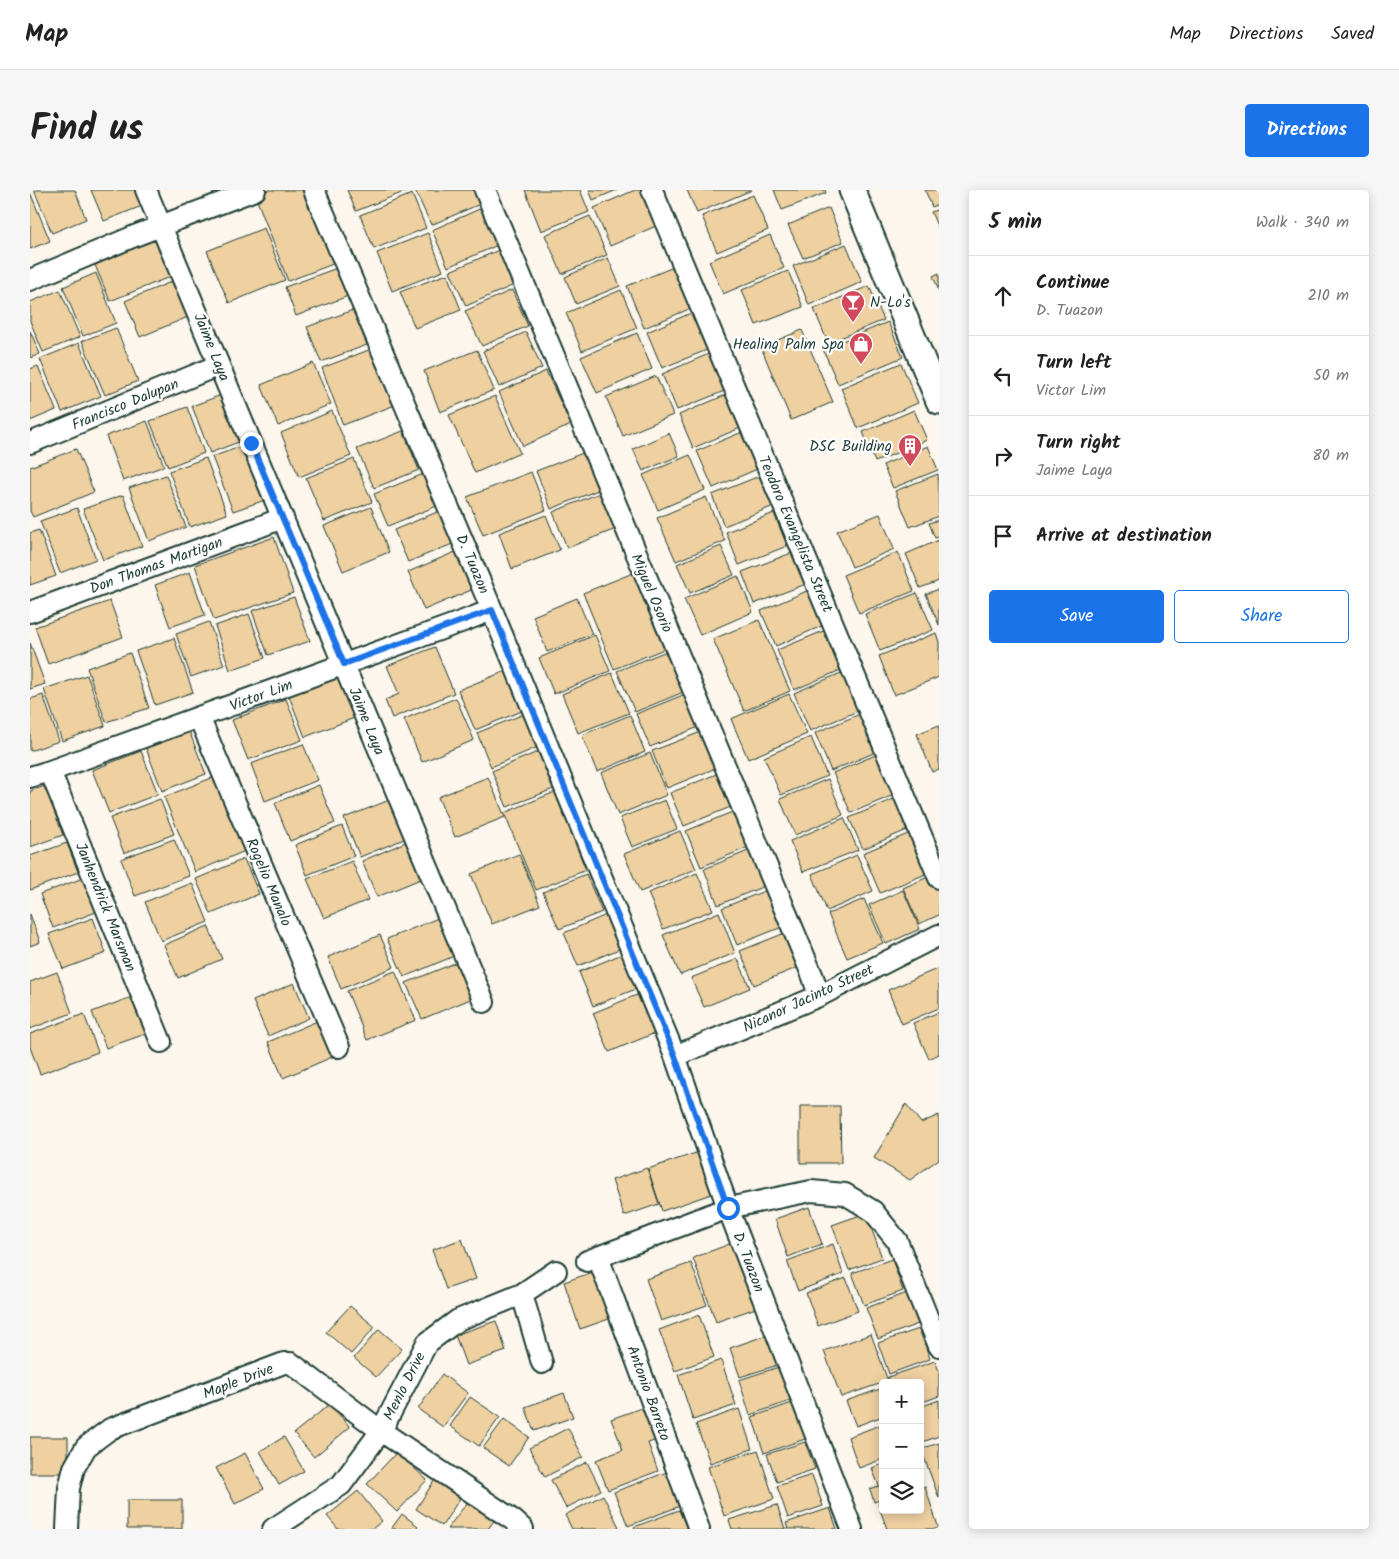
<!DOCTYPE html>
<meta charset="utf-8">
<style>
body{margin:0;font-family:Kalam,sans-serif;background:#f6f6f6;color:#222}
.controls{position:absolute;right:15px;bottom:15px;display:grid;overflow:hidden;border-radius:5px;box-shadow:0 2px 12px #0003}
.controls button{width:45px;height:45px;display:grid;place-items:center;padding:0;border:0;border-bottom:1px solid #e0e0e0;background:#fff;color:#222;font:25px sans-serif}
.stop{position:absolute;width:15px;height:15px;margin:-11px;border:4px solid #1a73e8;border-radius:50%;background:#fff}
.stop.end{background:#1a73e8;border-color:#fff;box-shadow:0 1px 5px #0008}
.list{margin:0;padding:0;list-style:none}
h2{display:flex;justify-content:space-between;align-items:center;height:65px;margin:0;padding:0 20px;font-size:21px}
h2 small{font-size:16px;font-weight:400;color:#767676}
.list li{display:grid;grid-template-columns:32px 1fr auto;gap:15px;align-items:center;box-sizing:border-box;height:80px;padding:0 20px;border-top:1px solid #e0e0e0}
.list b{display:block;font-size:19px;white-space:nowrap}
.list p{margin:0;font-size:16px;white-space:nowrap;color:#767676}
.list em{font-size:16px;font-style:normal;color:#767676}
.actions{display:flex;gap:10px;padding:15px 20px}
.actions a{flex:1;padding:11px 0;border:1px solid #1a73e8;border-radius:5px;text-align:center;font-size:18px;color:#1a73e8}
.actions .main{background:#1a73e8;color:#fff}
.icon{flex:none;width:28px;height:28px;fill:none;stroke:currentColor;stroke-width:2;stroke-linecap:round;stroke-linejoin:round}
.map{position:relative;flex:none;width:909px;height:1339px;overflow:hidden;border-radius:5px}
header{display:flex;align-items:center;gap:30px;box-sizing:border-box;height:70px;padding:0 25px;background:#fff;border-bottom:1px solid #e0e0e0}
header strong{font-size:24px}
nav{display:flex;gap:28px;margin-inline-start:auto;font-size:18px}
.intro{display:flex;align-items:center;justify-content:space-between;box-sizing:border-box;height:120px;padding:0 30px}
h1{margin:0;font-size:35px}
.button{padding:12px 22px;border-radius:5px;background:#1a73e8;color:#fff;font-size:18px;font-weight:700}
main{display:flex;gap:30px;padding:0 30px}
aside{flex:1;background:#fff;border-radius:5px;box-shadow:0 2px 12px #0003}
.map>svg:first-child{display:block}
.building{fill:#eed0a1;stroke:#1f3d34}
.lines{fill:none;stroke-linecap:round;stroke-linejoin:round}
.minor-casing{stroke:#1f3d34;stroke-width:24}
.tertiary-casing{stroke:#1f3d34;stroke-width:29}
.minor{stroke:#fff;stroke-width:20}
.tertiary{stroke:#fff;stroke-width:25}
.route{stroke:#1a73e8;stroke-width:6}
.labels{text-anchor:middle;stroke-width:4.5;stroke-linejoin:round;paint-order:stroke}
.poi-label{font-size:15px;fill:#1f3d34;stroke:#fff;text-anchor:end}
.street-label{font-size:15px;fill:#1f3d34;stroke:#fff}
</style>
<header>
<strong>Map</strong>
<nav><a>Map</a><a>Directions</a><a>Saved</a></nav>
</header>
<div class="intro"><h1>Find us</h1><a class="button">Directions</a></div>
<main>
<div class="map">
<svg width="909" height="1339" viewBox="0 0 909 1339">
<rect width="100%" height="100%" fill="#fcf6ec"/>
<filter id="ink" filterUnits="userSpaceOnUse"><feTurbulence type="fractalNoise" baseFrequency=".02" numOctaves="2"/><feDisplacementMap in="SourceGraphic" scale="10" xChannelSelector="R" yChannelSelector="G"/><feConvolveMatrix kernelMatrix="1 2 1 2 8 2 1 2 1" color-interpolation-filters="sRGB"/></filter>
<g filter="url(#ink)">
<path class="building" d="M 4,0 L 45,0 L 56,29 L 22,43 Z
M 61,0 L 111,0 L 117,14 L 74,31 Z
M 239,0 L 274,0 L 303,74 L 258,91 L 225,5 Z
M 317,0 L 379,0 L 326,21 Z
M 385,0 L 444,0 L 450,14 L 401,35 Z
M 495,0 L 550,0 L 559,22 L 511,41 Z
M 559,0 L 587,0 L 563,10 Z
M 605,0 L 611,0 L 626,36 L 580,56 L 564,18 Z
M 657,0 L 722,0 L 667,23 Z
M 744,0 L 795,0 L 796,3 L 752,20 Z
M 895,0 L 909,0 L 909,14 L 902,17 Z
M 0,2 L 20,51 L 0,59 Z
M 382,4 L 396,38 L 344,59 L 330,25 Z
M 723,5 L 738,40 L 687,62 L 672,26 Z
M 454,17 L 470,54 L 418,77 L 402,40 Z
M 799,18 L 813,52 L 773,68 L 758,35 Z
M 909,19 L 909,40 L 901,22 Z
M 560,26 L 577,65 L 532,84 L 515,45 Z
M 234,38 L 255,90 L 199,113 L 177,61 Z
M 398,43 L 413,81 L 362,101 L 347,63 Z
M 740,45 L 754,78 L 693,104 L 679,71 Z
M 126,49 L 142,86 L 80,111 L 65,75 Z
M 816,54 L 832,92 L 779,115 L 763,76 Z
M 469,60 L 484,95 L 436,116 L 420,81 Z
M 578,68 L 590,96 L 546,114 L 535,87 Z
M 646,76 L 664,117 L 614,138 L 597,96 Z
M 307,78 L 318,106 L 266,126 L 255,97 Z
M 758,81 L 773,117 L 726,135 L 712,100 Z
M 66,83 L 86,133 L 53,146 L 33,97 Z
M 909,83 L 909,101 L 903,86 Z
M 417,84 L 431,120 L 385,138 L 370,102 Z
M 143,91 L 158,127 L 110,147 L 95,111 Z
M 839,96 L 854,130 L 798,153 L 784,119 Z
M 30,100 L 50,147 L 13,162 L 0,131 L 0,112 Z
M 482,100 L 498,136 L 452,156 L 435,121 Z
M 591,100 L 607,138 L 552,161 L 536,123 Z
M 323,120 L 337,155 L 291,172 L 277,137 Z
M 661,123 L 677,160 L 632,178 L 617,142 Z
M 858,132 L 873,167 L 808,194 L 793,159 Z
M 86,138 L 108,191 L 75,205 L 52,151 Z
M 772,140 L 803,212 L 761,230 L 731,157 Z
M 0,141 L 10,164 L 0,168 Z
M 496,142 L 512,178 L 469,197 L 453,161 Z
M 607,143 L 622,179 L 567,203 L 551,167 Z
M 49,153 L 71,206 L 32,222 L 10,169 Z
M 344,158 L 365,215 L 313,235 L 292,178 Z
M 447,160 L 464,200 L 410,222 L 394,181 Z
M 681,163 L 697,200 L 647,220 L 632,184 Z
M 283,173 L 301,214 L 248,236 L 231,195 Z
M 871,173 L 888,213 L 828,238 L 811,198 Z
M 8,176 L 26,220 L 0,231 L 0,179 Z
M 516,181 L 541,235 L 493,256 L 469,202 Z
M 626,186 L 643,225 L 593,246 L 576,207 Z
M 700,203 L 715,236 L 663,258 L 649,225 Z
M 194,204 L 211,251 L 180,263 L 162,216 Z
M 465,206 L 490,263 L 445,283 L 419,225 Z
M 157,217 L 174,263 L 138,277 L 120,231 Z
M 884,220 L 897,250 L 845,272 L 833,242 Z
M 302,221 L 321,266 L 269,287 L 251,243 Z
M 117,231 L 134,276 L 93,291 L 76,246 Z
M 717,240 L 732,277 L 683,298 L 667,261 Z
M 373,241 L 389,280 L 344,298 L 327,259 Z
M 639,243 L 649,266 L 613,281 L 603,259 Z
M 215,255 L 235,310 L 203,321 L 182,267 Z
M 898,256 L 908,280 L 863,298 L 853,275 Z
M 46,259 L 64,302 L 3,327 L 0,321 L 0,277 Z
M 553,263 L 568,300 L 521,319 L 506,281 Z
M 660,265 L 675,300 L 628,320 L 613,285 Z
M 176,268 L 197,324 L 160,337 L 139,281 Z
M 324,269 L 342,312 L 294,331 L 276,288 Z
M 501,282 L 516,320 L 453,345 L 437,307 Z
M 396,283 L 409,315 L 358,336 L 344,304 Z
M 908,284 L 909,326 L 880,337 L 865,301 Z
M 136,285 L 156,337 L 119,351 L 99,298 Z
M 732,285 L 744,316 L 694,336 L 682,305 Z
M 572,302 L 586,339 L 537,358 L 523,322 Z
M 93,305 L 112,356 L 73,370 L 53,319 Z
M 676,307 L 695,351 L 646,371 L 627,328 Z
M 341,317 L 359,362 L 313,381 L 294,336 Z
M 47,318 L 66,369 L 30,383 L 10,331 Z
M 412,320 L 425,353 L 378,372 L 364,340 Z
M 744,323 L 757,356 L 709,375 L 696,342 Z
M 850,324 L 864,359 L 822,377 L 807,341 Z
M 516,325 L 530,360 L 482,379 L 469,343 Z
M 909,330 L 909,347 L 905,348 L 899,333 Z
M 9,340 L 26,386 L 0,395 L 0,343 Z
M 244,347 L 263,403 L 184,430 L 165,375 Z
M 909,350 L 909,391 L 890,398 L 876,364 Z
M 691,356 L 704,385 L 660,403 L 647,374 Z
M 430,360 L 446,398 L 394,420 L 378,382 Z
M 764,362 L 776,394 L 724,414 L 712,382 Z
M 868,362 L 884,401 L 829,423 L 813,385 Z
M 160,382 L 175,425 L 140,437 L 125,395 Z
M 603,383 L 634,459 L 584,479 L 553,403 Z
M 708,386 L 723,422 L 670,445 L 654,409 Z
M 909,399 L 909,435 L 896,404 Z
M 779,400 L 794,435 L 746,456 L 731,421 Z
M 887,403 L 903,440 L 850,461 L 835,424 Z
M 264,407 L 280,451 L 238,465 L 222,421 Z
M 547,408 L 562,444 L 517,462 L 503,426 Z
M 80,411 L 93,447 L 18,474 L 5,437 Z
M 219,424 L 235,468 L 200,480 L 185,436 Z
M 729,430 L 760,501 L 714,521 L 683,449 Z
M 179,432 L 194,475 L 161,487 L 146,444 Z
M 796,440 L 813,479 L 764,500 L 747,460 Z
M 906,443 L 909,452 L 909,487 L 864,505 L 849,466 Z
M 565,445 L 580,481 L 524,504 L 509,468 Z
M 144,448 L 163,502 L 125,515 L 106,461 Z
M 0,453 L 15,494 L 0,499 Z
M 405,457 L 424,503 L 362,528 L 355,510 L 369,504 L 357,476 Z
M 639,460 L 656,501 L 605,522 L 587,481 Z
M 100,463 L 119,518 L 76,532 L 57,478 Z
M 476,481 L 492,521 L 445,540 L 428,500 Z
M 582,483 L 599,523 L 548,543 L 532,504 Z
M 811,483 L 828,521 L 780,541 L 764,503 Z
M 57,485 L 75,536 L 32,551 L 14,499 Z
M 312,486 L 327,527 L 275,547 L 259,506 Z
M 658,503 L 671,536 L 620,557 L 606,524 Z
M 759,504 L 777,544 L 718,569 L 701,529 Z
M 13,505 L 29,551 L 0,561 L 0,509 Z
M 426,508 L 444,550 L 392,572 L 374,529 Z
M 256,509 L 272,550 L 218,570 L 202,530 Z
M 494,524 L 508,557 L 461,577 L 447,543 Z
M 830,524 L 846,562 L 801,581 L 785,543 Z
M 600,525 L 615,562 L 567,582 L 552,545 Z
M 909,535 L 909,579 L 902,582 L 887,544 Z
M 159,541 L 176,584 L 132,601 L 116,558 Z
M 671,542 L 686,578 L 637,598 L 622,561 Z
M 781,547 L 797,586 L 751,605 L 734,567 Z
M 273,554 L 288,590 L 235,611 L 221,574 Z
M 111,561 L 128,604 L 79,623 L 62,580 Z
M 510,561 L 526,598 L 477,617 L 462,581 Z
M 620,563 L 637,605 L 588,625 L 571,583 Z
M 848,564 L 866,604 L 821,623 L 803,583 Z
M 689,583 L 703,616 L 654,636 L 640,603 Z
M 184,587 L 215,661 L 165,682 L 134,607 Z
M 458,587 L 475,627 L 425,647 L 408,607 Z
M 798,589 L 813,625 L 765,645 L 750,609 Z
M 289,595 L 305,633 L 260,651 L 245,613 Z
M 15,596 L 33,645 L 0,657 L 0,601 Z
M 525,602 L 556,680 L 506,700 L 474,623 Z
M 871,606 L 884,637 L 833,659 L 819,628 Z
M 130,609 L 144,644 L 94,663 L 80,628 Z
M 362,609 L 379,647 L 330,667 L 314,628 Z
M 635,610 L 647,639 L 602,657 L 590,628 Z
M 707,620 L 721,656 L 671,677 L 656,641 Z
M 814,628 L 828,660 L 773,682 L 760,651 Z
M 312,636 L 324,666 L 277,685 L 265,655 Z
M 650,641 L 666,679 L 610,702 L 594,664 Z
M 885,641 L 903,681 L 850,703 L 833,663 Z
M 144,649 L 159,686 L 105,706 L 91,669 Z
M 378,651 L 393,688 L 347,707 L 332,671 Z
M 37,653 L 48,682 L 0,700 L 0,666 Z
M 723,659 L 737,695 L 688,715 L 674,679 Z
M 489,664 L 510,715 L 462,734 L 441,684 Z
M 827,665 L 843,701 L 797,721 L 782,684 Z
M 214,669 L 229,704 L 181,724 L 166,689 Z
M 322,671 L 338,710 L 294,728 L 277,689 Z
M 667,683 L 683,720 L 633,739 L 618,703 Z
M 907,683 L 909,689 L 909,725 L 889,734 L 873,698 Z
M 556,684 L 572,722 L 529,739 L 513,702 Z
M 56,687 L 69,721 L 23,738 L 10,704 Z
M 162,693 L 178,732 L 131,751 L 115,712 Z
M 737,700 L 752,737 L 707,755 L 692,718 Z
M 873,700 L 890,739 L 856,754 L 839,715 Z
M 834,709 L 853,753 L 817,768 L 798,724 Z
M 689,722 L 705,763 L 650,785 L 633,745 Z
M 581,723 L 594,757 L 548,776 L 534,743 Z
M 0,724 L 10,752 L 0,756 Z
M 413,726 L 429,764 L 374,787 L 357,749 Z
M 63,728 L 76,763 L 33,779 L 19,744 Z
M 178,736 L 192,769 L 148,788 L 134,755 Z
M 755,743 L 769,777 L 724,795 L 710,761 Z
M 350,745 L 364,777 L 311,799 L 298,767 Z
M 597,762 L 611,797 L 563,816 L 549,782 Z
M 708,769 L 720,798 L 674,817 L 661,788 Z
M 432,770 L 448,806 L 392,829 L 376,793 Z
M 909,778 L 909,818 L 872,834 L 858,800 Z
M 365,781 L 386,830 L 337,850 L 317,801 Z
M 27,782 L 42,823 L 0,839 L 0,792 Z
M 264,793 L 279,828 L 238,846 L 223,811 Z
M 614,802 L 630,841 L 579,862 L 563,823 Z
M 107,805 L 121,842 L 76,858 L 62,822 Z
M 909,822 L 909,864 L 899,869 L 883,833 Z
M 54,824 L 68,862 L 10,884 L 0,857 L 0,844 Z
M 292,829 L 307,865 L 253,888 L 238,852 Z
M 876,914 L 891,933 L 909,925 L 909,969 L 880,990 L 844,968 Z
M 770,916 L 810,916 L 811,973 L 770,973 Z
M 675,960 L 690,1001 L 632,1021 L 618,979 Z
M 617,978 L 629,1014 L 594,1026 L 582,990 Z
M 779,1017 L 792,1054 L 758,1067 L 745,1029 Z
M 836,1023 L 852,1068 L 819,1080 L 802,1035 Z
M 432,1049 L 446,1089 L 416,1099 L 402,1060 Z
M 702,1053 L 726,1118 L 686,1132 L 663,1068 Z
M 803,1054 L 813,1084 L 768,1101 L 757,1071 Z
M 862,1069 L 873,1101 L 834,1115 L 822,1083 Z
M 661,1073 L 677,1115 L 631,1131 L 616,1089 Z
M 569,1080 L 585,1127 L 550,1139 L 534,1092 Z
M 816,1088 L 828,1121 L 788,1136 L 776,1103 Z
M 877,1103 L 888,1134 L 848,1149 L 836,1118 Z
M 320,1116 L 345,1137 L 321,1164 L 296,1142 Z
M 669,1125 L 684,1167 L 645,1181 L 629,1140 Z
M 466,1131 L 476,1161 L 436,1175 L 425,1145 Z
M 349,1139 L 372,1159 L 346,1187 L 324,1168 Z
M 889,1139 L 900,1169 L 859,1184 L 848,1153 Z
M 740,1144 L 751,1174 L 710,1187 L 700,1158 Z
M 841,1144 L 858,1191 L 811,1207 L 794,1161 Z
M 691,1170 L 706,1215 L 663,1230 L 648,1185 Z
M 905,1171 L 909,1181 L 909,1206 L 890,1213 L 890,1193 L 860,1193 L 858,1187 Z
M 755,1175 L 766,1209 L 720,1225 L 709,1190 Z
M 412,1184 L 438,1203 L 413,1237 L 388,1219 Z
M 853,1198 L 853,1226 L 826,1236 L 816,1211 Z
M 534,1203 L 543,1227 L 504,1241 L 495,1217 Z
M 440,1207 L 470,1227 L 449,1256 L 420,1236 Z
M 909,1210 L 909,1246 L 890,1253 L 890,1217 Z
M 765,1212 L 778,1248 L 734,1263 L 722,1227 Z
M 300,1214 L 320,1237 L 284,1267 L 264,1243 Z
M 614,1217 L 627,1250 L 618,1253 L 628,1281 L 578,1300 L 566,1270 L 593,1260 L 581,1229 Z
M 709,1219 L 722,1259 L 680,1273 L 666,1234 Z
M 474,1229 L 499,1247 L 479,1276 L 453,1258 Z
M 853,1234 L 853,1269 L 829,1278 L 818,1247 Z
M 538,1238 L 553,1267 L 515,1287 L 499,1258 Z
M 0,1247 L 38,1247 L 38,1283 L 0,1283 Z
M 254,1247 L 274,1281 L 249,1295 L 230,1261 Z
M 775,1252 L 785,1279 L 747,1292 L 737,1264 Z
M 909,1253 L 909,1308 L 891,1259 Z
M 728,1260 L 744,1309 L 694,1326 L 678,1277 Z
M 367,1262 L 397,1290 L 367,1322 L 337,1294 Z
M 215,1263 L 234,1299 L 205,1314 L 186,1278 Z
M 557,1272 L 571,1300 L 536,1318 L 521,1290 Z
M 853,1274 L 853,1309 L 844,1312 L 840,1299 L 849,1296 L 842,1278 Z
M 637,1282 L 650,1316 L 598,1336 L 584,1302 Z
M 782,1285 L 793,1316 L 758,1328 L 747,1296 Z
M 406,1288 L 432,1305 L 412,1336 L 386,1319 Z
M 895,1297 L 909,1339 L 857,1339 L 848,1314 L 853,1312 L 853,1320 L 890,1320 L 890,1299 Z
M 328,1301 L 352,1331 L 342,1339 L 308,1339 L 297,1326 Z
M 573,1305 L 589,1337 L 584,1339 L 542,1339 L 535,1325 Z
M 440,1309 L 466,1328 L 458,1339 L 417,1339 Z
M 97,1310 L 152,1310 L 152,1339 L 97,1339 Z
M 747,1315 L 755,1339 L 702,1339 L 699,1330 Z
M 800,1318 L 807,1339 L 758,1339 L 756,1333 Z
M 649,1320 L 657,1339 L 605,1339 L 604,1337 Z
M 372,1324 L 388,1336 L 386,1339 L 361,1339 Z"/>
<g class="lines">
<g class="minor-casing">
<path id="minor" d="M 116,0 L 454,812
M 284,0 L 462,420 L 645,866 L 698,1018 L 822,1339
M 455,0 L 783,787 L 789,806
M 622,0 L 909,688
M 0,90 L 107,45 L 225,0
M 0,253 L 189,175
M 0,422 L 253,328
M 169,527 L 309,857
M 20,581 L 131,852
M 0,587 L 20,581 L 436,430 L 462,420
M 645,866 L 789,806 L 909,745
M 568,1067 L 669,1339
M 557,1071 L 698,1018 L 781,1001 L 815,1004 L 843,1021 L 867,1051 L 909,1156
M 492,1104 L 512,1173
M 37,1339 L 39,1298 L 44,1278 L 56,1257 L 80,1239 L 254,1173 L 261,1173 L 351,1241 L 483,1330 L 493,1339
M 243,1339 L 311,1295 L 351,1241 L 397,1153 L 428,1130 L 492,1104 L 526,1081"/>
</g>
<g class="tertiary-casing">
<path id="tertiary" d="M 822,0 L 909,211"/>
</g>
<use href="#minor" class="minor"/>
<use href="#tertiary" class="tertiary"/>
</g>
</g>
<g class="lines" filter="url(#ink)">
<path class="route" d="M 221,253 L 314,474 L 462,420 L 645,866 L 698,1018"/>
</g>
<defs>
<g id="bar-pin" transform="scale(1.25)"><path d="M0 17L-7.5 6A9.5 9.5 0 1 1 7.5 6Z" fill="#d1495b" stroke="#fff"/><path d="M-6-5H6L.8 .8V4.5H3.5V6h-7V4.5H-.8V.8Z" fill="#fff"/></g>
<g id="shop-pin" transform="scale(1.25)"><path d="M0 17L-7.5 6A9.5 9.5 0 1 1 7.5 6Z" fill="#d1495b" stroke="#fff"/><path d="M-5-2.5h2.3a2.7 3.5 0 0 1 5.4 0H5L5.5 6h-11ZM-1.5-2.5h3a1.5 2.3 0 0 0-3 0Z" fill="#fff"/></g>
<g id="building-pin" transform="scale(1.25)"><path d="M0 17L-7.5 6A9.5 9.5 0 1 1 7.5 6Z" fill="#d1495b" stroke="#fff"/><path d="M-4-6H4V6H1V3H-1V6H-4ZM-2.5-4.3h1.7v1.8h-1.7ZM.8-4.3h1.7v1.8H.8ZM-2.5-1h1.7V.8h-1.7ZM.8-1h1.7V.8H.8Z" fill="#fff"/></g>
</defs>
<g fill-rule="evenodd">
<use href="#bar-pin" x="823" y="112"/>
<use href="#shop-pin" x="831" y="154"/>
<use href="#building-pin" x="880" y="256"/>
</g>
<g class="labels">
<g class="poi-label">
<text x="840" y="117" text-anchor="start">N-Lo's</text>
<text x="814" y="159">Healing Palm Spa</text>
<text x="862" y="261">DSC Building</text>
</g>
<g class="street-label">
<text transform="translate(182 157) rotate(68)" y="5">Jaime Laya</text>
<text transform="translate(95 214) rotate(-22)" y="5">Francisco Dalupan</text>
<text transform="translate(766 344) rotate(67)" y="5">Teodoro Evangelista Street</text>
<text transform="translate(443 374) rotate(67)" y="5">D. Tuazon</text>
<text transform="translate(126 375) rotate(-20)" y="5">Don Thomas Martigan</text>
<text transform="translate(622 403) rotate(67)" y="5">Miguel Osorio</text>
<text transform="translate(231 505) rotate(-20)" y="5">Victor Lim</text>
<text transform="translate(337 531) rotate(68)" y="5">Jaime Laya</text>
<text transform="translate(239 692) rotate(67)" y="5">Rogelio Manalo</text>
<text transform="translate(76 717) rotate(68)" y="5">Janhendrick Marsman</text>
<text transform="translate(778 808) rotate(-25)" y="5">Nicanor Jacinto Street</text>
<text transform="translate(719 1072) rotate(69)" y="5">D. Tuazon</text>
<text transform="translate(208 1191) rotate(-21)" y="5">Maple Drive</text>
<text transform="translate(374 1196) rotate(-63)" y="5">Menlo Drive</text>
<text transform="translate(619 1203) rotate(70)" y="5">Antonio Barreto</text>
</g>
</g>
</svg>
<div class="controls">
<button>+</button>
<button>−</button>
<button><svg class="icon" aria-label="layers" viewBox="0 0 24 24"><path d="M12 4l9 5-9 5-9-5zM3 14l9 5 9-5"/></svg></button>
</div>
<div class="stop" style="left:698px;top:1018px"></div>
<div class="stop end" style="left:221px;top:253px"></div>
</div>
<aside>
<h2>5 min<small>Walk · 340 m</small></h2>
<ul class="list">
<li><svg class="icon" aria-label="ahead" viewBox="0 0 24 24"><path d="M12 20V5M6 11l6-6 6 6"/></svg><div><b>Continue</b><p>D. Tuazon</p></div><em>210 m</em></li>
<li><svg class="icon" aria-label="left" viewBox="0 0 24 24"><path d="M17 20v-9H6M10 6l-5 5 5 5"/></svg><div><b>Turn left</b><p>Victor Lim</p></div><em>50 m</em></li>
<li><svg class="icon" aria-label="right" viewBox="0 0 24 24"><path d="M7 20v-9h11M14 6l5 5-5 5"/></svg><div><b>Turn right</b><p>Jaime Laya</p></div><em>80 m</em></li>
<li><svg class="icon" aria-label="arrive" viewBox="0 0 24 24"><path d="M6 21V4h12l-3 4 3 4H6"/></svg><div><b>Arrive at destination</b></div></li>
</ul>
<div class="actions"><a class="main">Save</a><a>Share</a></div>
</aside>
</main>
